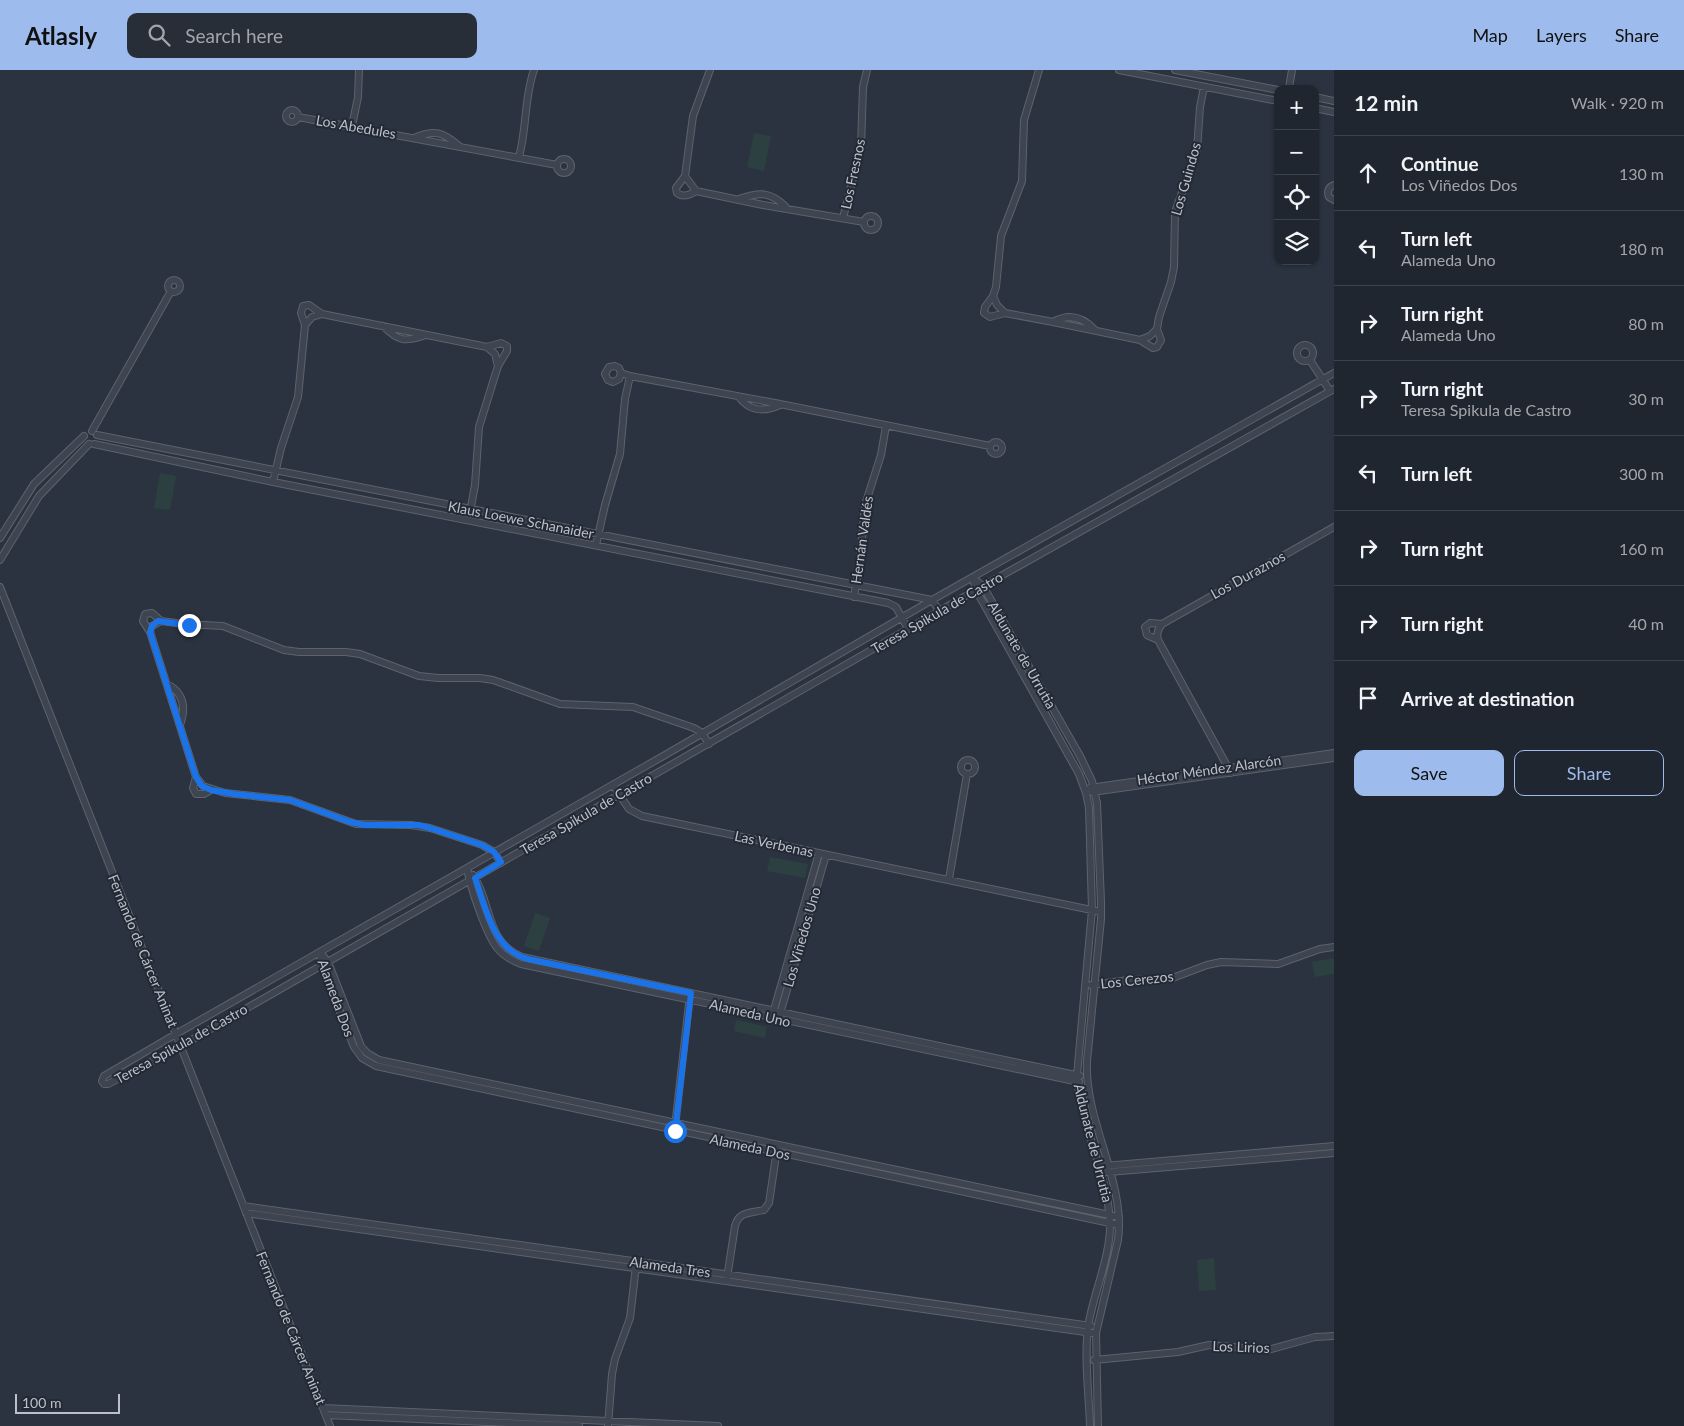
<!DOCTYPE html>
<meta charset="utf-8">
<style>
body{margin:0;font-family:Lato,sans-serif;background:#282e37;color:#f1f3f6}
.controls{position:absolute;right:15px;top:15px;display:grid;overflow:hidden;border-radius:10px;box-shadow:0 1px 4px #0004}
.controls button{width:45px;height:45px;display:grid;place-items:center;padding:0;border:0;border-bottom:1px solid #3d434b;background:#20262f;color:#f1f3f6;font:25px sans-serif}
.scale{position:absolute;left:15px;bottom:12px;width:105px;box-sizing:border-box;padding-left:5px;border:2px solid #bbc0ca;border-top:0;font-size:14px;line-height:18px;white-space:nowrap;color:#bbc0ca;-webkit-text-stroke:4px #232a35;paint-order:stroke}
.stop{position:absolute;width:15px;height:15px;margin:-11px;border:4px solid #1a73e8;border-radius:50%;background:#fff}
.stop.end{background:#1a73e8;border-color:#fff;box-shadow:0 1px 5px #0008}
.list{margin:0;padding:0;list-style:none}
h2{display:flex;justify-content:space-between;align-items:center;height:65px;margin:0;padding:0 20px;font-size:21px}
h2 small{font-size:16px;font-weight:400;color:#a2a5aa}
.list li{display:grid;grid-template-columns:32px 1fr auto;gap:15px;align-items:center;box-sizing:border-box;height:75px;padding:0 20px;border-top:1px solid #3d434b}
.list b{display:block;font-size:19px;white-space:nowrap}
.list p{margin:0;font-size:16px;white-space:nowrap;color:#a2a5aa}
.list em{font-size:16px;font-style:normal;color:#a2a5aa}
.actions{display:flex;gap:10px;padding:15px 20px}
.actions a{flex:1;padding:11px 0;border:1px solid #9dbbec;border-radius:10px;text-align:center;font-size:18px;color:#9dbbec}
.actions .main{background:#9dbbec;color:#111}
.icon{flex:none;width:28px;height:28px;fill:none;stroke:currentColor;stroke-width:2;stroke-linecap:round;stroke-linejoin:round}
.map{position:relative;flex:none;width:1334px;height:1356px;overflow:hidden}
header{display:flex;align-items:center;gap:30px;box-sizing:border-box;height:70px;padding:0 25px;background:#9dbbec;color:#111}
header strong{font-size:24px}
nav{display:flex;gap:28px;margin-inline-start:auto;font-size:18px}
.search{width:350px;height:45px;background:#282e37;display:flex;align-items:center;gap:12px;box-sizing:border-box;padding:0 18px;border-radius:10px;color:#a2a5aa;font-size:19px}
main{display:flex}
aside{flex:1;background:#20262f}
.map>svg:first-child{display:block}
.green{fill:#2d4041}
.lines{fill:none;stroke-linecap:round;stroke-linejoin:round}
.street-casing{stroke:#5c636d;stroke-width:8}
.street{stroke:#3e4550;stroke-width:6}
.route{stroke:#1a73e8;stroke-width:6}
.labels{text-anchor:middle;stroke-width:4;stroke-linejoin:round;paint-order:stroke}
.street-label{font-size:14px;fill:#bbc0ca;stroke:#232a35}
</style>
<header>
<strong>Atlasly</strong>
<div class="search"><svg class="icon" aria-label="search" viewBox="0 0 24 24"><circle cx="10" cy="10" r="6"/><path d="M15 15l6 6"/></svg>Search here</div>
<nav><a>Map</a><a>Layers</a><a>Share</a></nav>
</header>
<main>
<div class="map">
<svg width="1334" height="1356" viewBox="0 0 1334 1356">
<rect width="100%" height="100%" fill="#2a333f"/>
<path class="green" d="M 754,63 L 771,66 L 764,101 L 747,97 Z
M 160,403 L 176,406 L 170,440 L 154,438 Z
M 770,787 L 808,794 L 805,808 L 767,801 Z
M 535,843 L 550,848 L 539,881 L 524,876 Z
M 1334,888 L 1334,904 L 1315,907 L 1312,892 Z
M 736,950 L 767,957 L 765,968 L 734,961 Z
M 1214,1188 L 1216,1220 L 1199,1221 L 1197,1190 Z"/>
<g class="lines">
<g class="street-casing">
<path id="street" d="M 1039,0 L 1024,50 L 1022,111 L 1001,166 L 996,217 L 993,226 L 985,237 L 984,243 L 990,247 L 1005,243 L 1053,252 L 1140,270 L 1153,278 L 1157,277 L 1161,270 L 1157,259 L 1159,247 L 1171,212 L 1174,197 L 1175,142 L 1197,80 L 1200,37 L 1204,17
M 1119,0 L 1278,31
M 1175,0 L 1278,20
M 1289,18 L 1292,0
M 1315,27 L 1334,31
M 1315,38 L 1334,42
M286 46a6 6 0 1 1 12 0a6 6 0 1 1-12 0Z
M 298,47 L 557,95
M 352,56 L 358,27 L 359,0
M 414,68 C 435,59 443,62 459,76
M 519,87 C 527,58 524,28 534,0
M557 96a7 7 0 1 1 14 0a7 7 0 1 1-14 0Z
M 685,106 L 696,121 L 763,135 L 864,152
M 1334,115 C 1328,117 1327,122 1329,127 L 1334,130
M 696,121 C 690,125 683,128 677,123 L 676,118 L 685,106 L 693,46 L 710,0
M 739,129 C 759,122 770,121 786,137
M864 153a7 7 0 1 1 14 0a7 7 0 1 1-14 0Z
M 843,148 L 861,77 L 863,17 L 867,0
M168 216a6 6 0 1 1 12 0a6 6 0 1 1-12 0Z
M 993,226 L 997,235 L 1005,243
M 1053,252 C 1069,243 1083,247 1095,260
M 305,255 L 312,247 L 322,244 L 487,277 L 501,273 L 507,276 L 507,281 L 498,296 L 479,357 L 475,415 L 470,442
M 383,256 C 399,272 405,272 426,265
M 1140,270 L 1150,266 L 1157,259
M1297 283a8 8 0 1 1 16 0a8 8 0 1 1-16 0Z
M 487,277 L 495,284 L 498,296
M 1310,290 L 1330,321
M 621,303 L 619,309 L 613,312 L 608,310 L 605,304 L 609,297 L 615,296 L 619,298 L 621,303 L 630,306 L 775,333 L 990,376
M 1334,303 L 932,530 L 665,685 L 176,964 L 104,1006 L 102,1011 L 104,1014 L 108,1014 L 181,976 L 976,520 L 1334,319
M 739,327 C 750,342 764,342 780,335
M 92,361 L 171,221
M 97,365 L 932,530 L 940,542
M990 378a6 6 0 1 1 12 0a6 6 0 1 1-12 0Z
M 94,374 L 273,412 L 888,533 L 896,537 L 908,559
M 273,412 L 281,378 L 298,327 L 305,255 L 301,243 L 303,236 L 309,235 L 322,244
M 0,468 L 34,414 L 84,366
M 596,475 L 605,435 L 620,384 L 625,329 L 630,306
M 0,490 L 39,426 L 89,374
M 973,508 L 983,516 L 1080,686 L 1092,711 L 1097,733 L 1101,832 L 1101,849 L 1087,991 C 1084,1051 1126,1112 1118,1170 L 1096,1263 L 1098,1356
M 973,508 L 976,520 L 1079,704 L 1086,723 L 1089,738 L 1092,840 L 1077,1005 C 1080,1055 1108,1104 1110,1153 C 1111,1186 1093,1224 1088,1257 C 1084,1288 1089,1325 1090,1356
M 0,517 L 330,1356
M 854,527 L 860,492 L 865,435 L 881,385 L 886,356
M 150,562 L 143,551 L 145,544 L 152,543 L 161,551
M 1158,570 L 1147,565 L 1145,557 L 1150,553 L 1162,554
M 167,614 C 184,623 186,638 180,655
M961 697a7 7 0 1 1 14 0a7 7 0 1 1-14 0Z
M 1231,703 L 1158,570 C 1156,564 1158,559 1162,554 L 1334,457
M 196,707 L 193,718 L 196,724 L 204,724 L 211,720
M 613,715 L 629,739 L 642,746 L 1101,842
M 1090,718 L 1334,683
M 1092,722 L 1334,688
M 501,793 L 494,782 L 482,775 L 430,758 L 411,755 L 356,754 L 290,730 L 225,723 L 203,716 L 196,707 L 151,565 L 150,560 L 152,556 L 161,551 L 184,554 L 223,556 L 284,580 L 299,582 L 346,582 L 360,584 L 419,606 L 438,608 L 480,608 L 493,610 L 560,634 L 633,637 L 694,658 L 702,663 L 709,674
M 467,798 C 470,816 486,865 498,879 C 504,886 513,891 521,894 L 1079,1012
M 473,805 C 492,832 485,872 522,887 L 1080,1006
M 949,809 L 967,704
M 320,882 L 321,895 L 354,977 L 362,988 L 376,996 L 1119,1155
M 320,882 L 328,892 L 361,976 L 367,983 L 379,990 L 1119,1147
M 1091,915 L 1129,910 L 1170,909 L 1207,895 L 1221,892 L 1278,894 L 1320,879 L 1334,877
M 773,943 L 819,783
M 780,944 L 826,785
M 675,1057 L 690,925
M 1104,1096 L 1334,1076
M 1099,1101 L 1109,1102 L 1334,1083
M 244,1136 L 1091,1256
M 246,1143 L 1092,1263
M 727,1208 L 735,1156 C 739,1141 751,1143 764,1140 L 769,1133 L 777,1079
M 1094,1290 L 1178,1282 L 1209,1275 L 1268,1280 L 1315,1267 L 1334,1266
M 323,1338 L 718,1356
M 326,1345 L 579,1356
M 608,1356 L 612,1304 L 615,1289 L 630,1248 L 636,1196"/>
</g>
<use href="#street" class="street"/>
</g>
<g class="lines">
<path class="route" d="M 189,555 L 158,551 L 152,556 L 150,562 L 196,707 L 202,716 L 211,720 L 234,724 L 290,730 L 350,752 L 365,755 L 418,755 L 430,758 L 482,775 L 494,782 L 501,792 L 475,808 C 486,838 493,880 528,889 L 691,923 L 675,1061"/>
</g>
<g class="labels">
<g class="street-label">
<text transform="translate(356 57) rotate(10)" y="5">Los Abedules</text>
<text transform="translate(853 104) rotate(-78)" y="5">Los Fresnos</text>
<text transform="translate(1186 109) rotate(-74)" y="5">Los Guindos</text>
<text transform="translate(521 450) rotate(11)" y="5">Klaus Loewe Schanaider</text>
<text transform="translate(862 470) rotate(-82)" y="5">Hernán Valdés</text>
<text transform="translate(1248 505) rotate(-29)" y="5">Los Duraznos</text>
<text transform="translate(937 543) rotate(-30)" y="5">Teresa Spikula de Castro</text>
<text transform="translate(1022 585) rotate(60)" y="5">Aldunate de Urrutia</text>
<text transform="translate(1209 700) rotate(-8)" y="5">Héctor Méndez Alarcón</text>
<text transform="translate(586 744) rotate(-30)" y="5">Teresa Spikula de Castro</text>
<text transform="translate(774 774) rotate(12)" y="5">Las Verbenas</text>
<text transform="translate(802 867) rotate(-74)" y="5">Los Viñedos Uno</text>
<text transform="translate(143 881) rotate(68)" y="5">Fernando de Cárcer Aninat</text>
<text transform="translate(1137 910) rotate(-6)" y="5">Los Cerezos</text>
<text transform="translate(336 928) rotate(70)" y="5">Alameda Dos</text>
<text transform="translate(750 943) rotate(13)" y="5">Alameda Uno</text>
<text transform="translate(181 974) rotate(-29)" y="5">Teresa Spikula de Castro</text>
<text transform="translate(1093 1073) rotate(76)" y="5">Aldunate de Urrutia</text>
<text transform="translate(750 1077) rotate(12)" y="5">Alameda Dos</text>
<text transform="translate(670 1197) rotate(8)" y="5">Alameda Tres</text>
<text transform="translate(291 1258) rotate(68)" y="5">Fernando de Cárcer Aninat</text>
<text transform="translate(1241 1277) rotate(2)" y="5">Los Lirios</text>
</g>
</g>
</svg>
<div class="controls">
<button>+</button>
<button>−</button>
<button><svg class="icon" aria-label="locate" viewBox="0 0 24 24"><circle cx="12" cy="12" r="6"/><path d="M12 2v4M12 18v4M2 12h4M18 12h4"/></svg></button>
<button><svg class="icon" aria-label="layers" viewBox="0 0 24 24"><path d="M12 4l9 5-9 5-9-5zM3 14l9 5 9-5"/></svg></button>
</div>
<div class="scale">100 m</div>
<div class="stop" style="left:675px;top:1061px"></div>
<div class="stop end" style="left:189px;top:555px"></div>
</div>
<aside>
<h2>12 min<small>Walk · 920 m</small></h2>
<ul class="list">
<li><svg class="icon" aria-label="ahead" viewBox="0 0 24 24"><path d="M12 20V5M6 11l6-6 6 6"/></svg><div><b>Continue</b><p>Los Viñedos Dos</p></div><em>130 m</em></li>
<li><svg class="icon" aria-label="left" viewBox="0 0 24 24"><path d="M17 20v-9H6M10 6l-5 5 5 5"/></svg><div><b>Turn left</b><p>Alameda Uno</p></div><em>180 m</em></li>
<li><svg class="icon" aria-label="right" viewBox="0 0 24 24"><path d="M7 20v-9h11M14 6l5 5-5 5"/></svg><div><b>Turn right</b><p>Alameda Uno</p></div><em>80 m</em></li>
<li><svg class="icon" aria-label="right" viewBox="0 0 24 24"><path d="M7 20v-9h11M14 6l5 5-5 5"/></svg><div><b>Turn right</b><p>Teresa Spikula de Castro</p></div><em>30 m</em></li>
<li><svg class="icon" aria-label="left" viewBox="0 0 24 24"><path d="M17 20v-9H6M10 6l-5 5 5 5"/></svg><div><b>Turn left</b></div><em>300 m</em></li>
<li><svg class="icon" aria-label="right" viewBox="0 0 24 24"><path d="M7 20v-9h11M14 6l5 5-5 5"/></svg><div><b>Turn right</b></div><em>160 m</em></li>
<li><svg class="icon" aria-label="right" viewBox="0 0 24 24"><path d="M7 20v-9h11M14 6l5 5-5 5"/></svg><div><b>Turn right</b></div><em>40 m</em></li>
<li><svg class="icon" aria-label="arrive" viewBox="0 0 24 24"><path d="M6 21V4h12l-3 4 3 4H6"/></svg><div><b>Arrive at destination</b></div></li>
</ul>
<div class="actions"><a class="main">Save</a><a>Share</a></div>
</aside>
</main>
